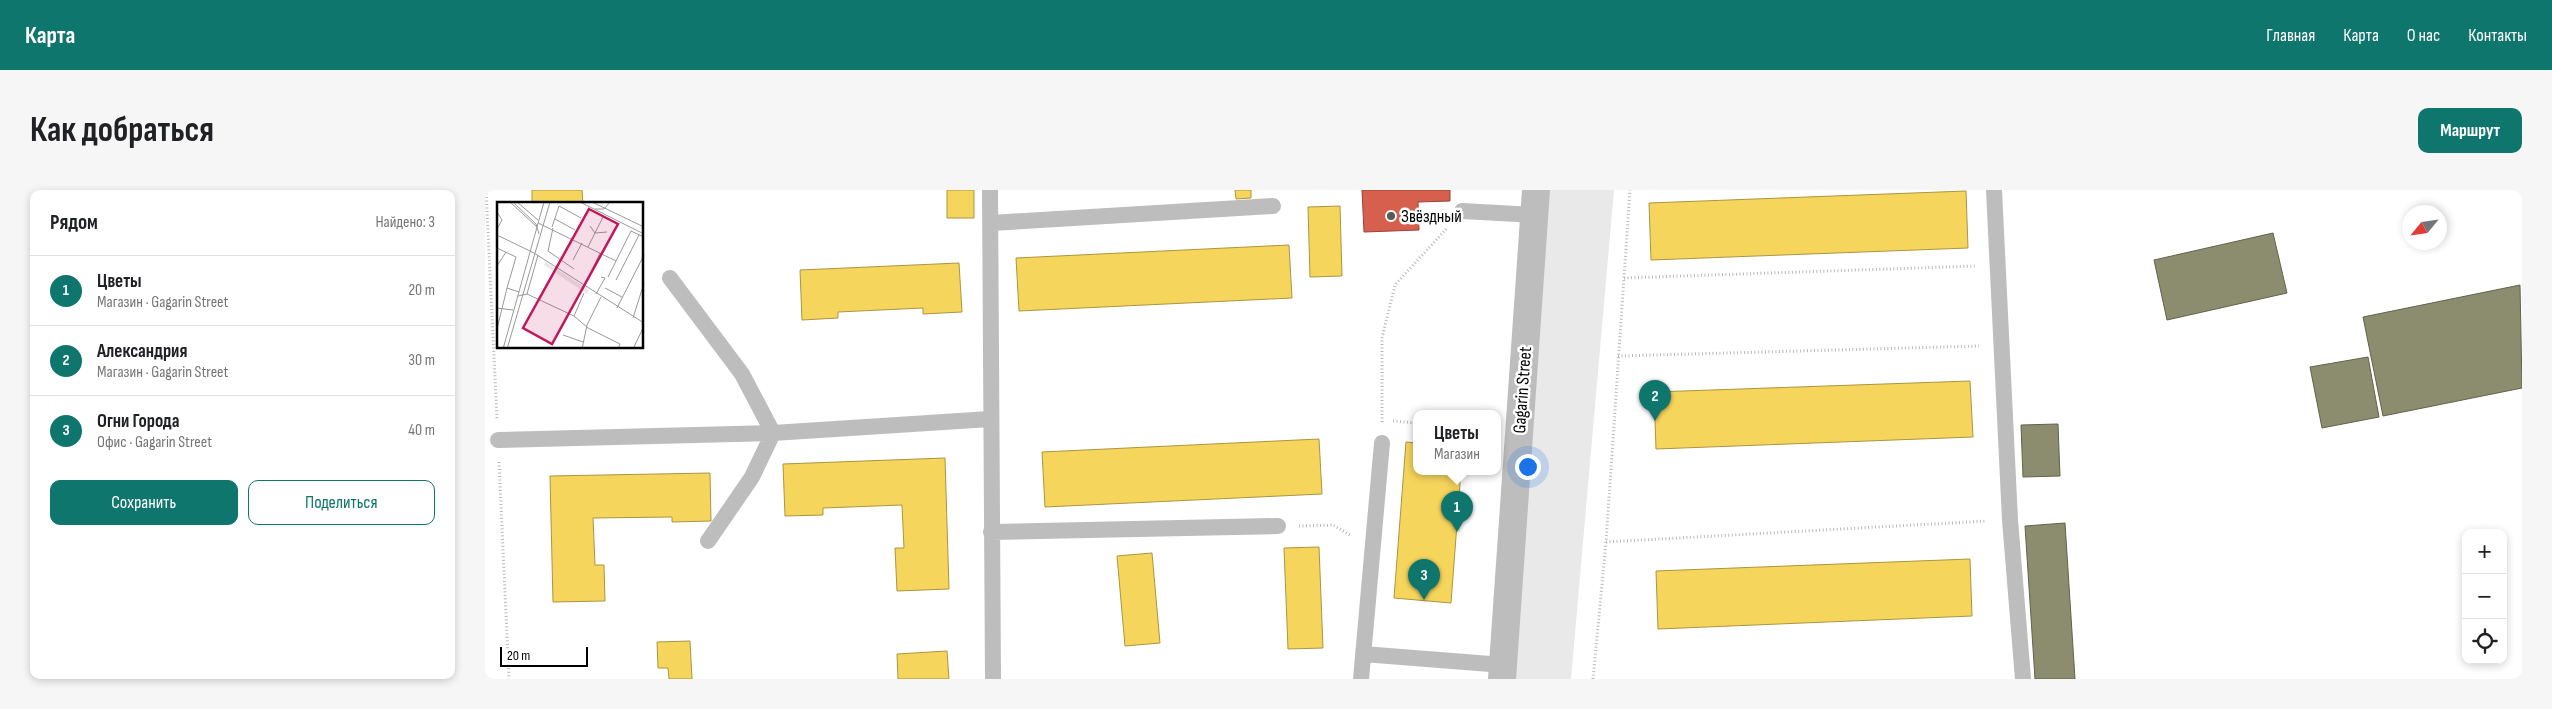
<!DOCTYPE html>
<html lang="ru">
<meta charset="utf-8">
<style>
body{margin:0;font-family:"Sofia Sans Condensed",sans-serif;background:#f6f6f6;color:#202124}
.controls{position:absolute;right:15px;bottom:15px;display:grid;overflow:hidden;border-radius:10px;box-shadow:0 2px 8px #0003}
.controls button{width:45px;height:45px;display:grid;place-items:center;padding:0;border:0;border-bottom:1px solid #e0e0e0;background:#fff;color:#202124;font:25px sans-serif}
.compass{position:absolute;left:1917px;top:15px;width:45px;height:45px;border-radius:50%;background:#fff;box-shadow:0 2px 8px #0003;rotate:241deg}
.scale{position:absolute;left:15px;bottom:12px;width:88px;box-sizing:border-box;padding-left:5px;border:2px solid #000;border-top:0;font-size:14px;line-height:18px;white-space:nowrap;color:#000;-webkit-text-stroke:4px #fff;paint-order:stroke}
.you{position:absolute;left:1042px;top:276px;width:18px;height:18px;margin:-12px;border:4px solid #fff;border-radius:50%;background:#1a73e8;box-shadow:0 0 0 8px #1a73e833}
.badge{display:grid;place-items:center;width:32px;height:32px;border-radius:50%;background:#0f766e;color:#fff;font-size:16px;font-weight:700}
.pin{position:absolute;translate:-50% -41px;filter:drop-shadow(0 1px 2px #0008)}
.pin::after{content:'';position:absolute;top:26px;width:18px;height:15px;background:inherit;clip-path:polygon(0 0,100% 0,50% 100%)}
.popup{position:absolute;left:928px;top:220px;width:88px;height:65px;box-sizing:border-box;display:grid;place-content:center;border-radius:10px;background:#fff;filter:drop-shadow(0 1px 4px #0005);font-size:16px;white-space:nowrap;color:#757577}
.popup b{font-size:19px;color:#202124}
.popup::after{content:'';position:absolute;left:50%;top:100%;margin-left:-10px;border:10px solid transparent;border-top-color:#fff}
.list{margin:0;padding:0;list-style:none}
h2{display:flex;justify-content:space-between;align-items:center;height:65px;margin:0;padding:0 20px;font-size:21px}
h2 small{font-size:16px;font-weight:400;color:#757577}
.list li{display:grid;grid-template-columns:32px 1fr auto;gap:15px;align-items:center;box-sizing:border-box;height:70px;padding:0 20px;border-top:1px solid #e0e0e0}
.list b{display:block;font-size:19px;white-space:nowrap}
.list p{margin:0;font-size:16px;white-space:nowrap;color:#757577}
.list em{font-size:16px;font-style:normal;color:#757577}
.actions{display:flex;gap:10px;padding:15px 20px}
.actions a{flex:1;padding:11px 0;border:1px solid #0f766e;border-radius:10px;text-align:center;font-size:18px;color:#0f766e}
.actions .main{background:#0f766e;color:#fff}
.icon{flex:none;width:28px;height:28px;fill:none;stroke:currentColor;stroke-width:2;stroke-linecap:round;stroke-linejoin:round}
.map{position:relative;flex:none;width:2037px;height:489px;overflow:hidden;border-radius:10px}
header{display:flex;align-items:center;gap:30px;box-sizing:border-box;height:70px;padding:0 25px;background:#0f766e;color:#fff}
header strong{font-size:24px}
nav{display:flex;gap:28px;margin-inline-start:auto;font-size:18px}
.intro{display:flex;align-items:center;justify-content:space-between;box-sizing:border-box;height:120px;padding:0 30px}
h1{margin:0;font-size:35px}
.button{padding:12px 22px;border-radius:10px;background:#0f766e;color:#fff;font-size:18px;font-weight:700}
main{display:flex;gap:30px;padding:0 30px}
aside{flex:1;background:#fff;border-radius:10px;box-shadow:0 2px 8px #0003}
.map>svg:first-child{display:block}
.grass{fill:#e9e9e9}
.homes{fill:#f6d55c;stroke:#ac9540}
.shops{fill:#d6604d;stroke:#964336}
.industry{fill:#8c8c6e;stroke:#62624d}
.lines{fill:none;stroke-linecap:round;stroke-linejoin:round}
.path{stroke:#b8b8b8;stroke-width:3;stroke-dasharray:1 2.5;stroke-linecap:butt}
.service{stroke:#bdbdbd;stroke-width:16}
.tertiary{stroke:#bdbdbd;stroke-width:28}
.poi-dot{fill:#595959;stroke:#fff;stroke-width:2}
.labels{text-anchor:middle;stroke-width:5;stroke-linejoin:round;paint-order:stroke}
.poi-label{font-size:18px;fill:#000;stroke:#fff;text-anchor:start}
.street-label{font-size:18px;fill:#000;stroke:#fff}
.inset-road{fill:none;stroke:#999;stroke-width:1}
.view{fill:#c2185b;fill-opacity:0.15;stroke:#c2185b;stroke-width:2.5}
.inset-edge{fill:none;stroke:#000;stroke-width:2.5}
</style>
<header>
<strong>Карта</strong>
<nav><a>Главная</a><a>Карта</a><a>О нас</a><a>Контакты</a></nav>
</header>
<div class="intro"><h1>Как добраться</h1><a class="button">Маршрут</a></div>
<main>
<aside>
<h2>Рядом<small>Найдено: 3</small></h2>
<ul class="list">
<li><span class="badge">1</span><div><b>Цветы</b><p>Магазин · Gagarin Street</p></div><em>20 m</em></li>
<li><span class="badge">2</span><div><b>Александрия</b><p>Магазин · Gagarin Street</p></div><em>30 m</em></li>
<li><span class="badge">3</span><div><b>Огни Города</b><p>Офис · Gagarin Street</p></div><em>40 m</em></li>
</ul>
<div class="actions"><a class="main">Сохранить</a><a>Поделиться</a></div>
</aside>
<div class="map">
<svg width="2037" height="489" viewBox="0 0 2037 489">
<rect width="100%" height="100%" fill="#fff"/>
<path class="grass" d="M 1062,0 L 1129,0 L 1086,489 L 1023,489 Z"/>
<path class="homes" d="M 47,0 L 97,0 L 98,14 L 47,14 Z
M 462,0 L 489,0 L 489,28 L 462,28 Z
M 750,0 L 766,0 L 766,8 L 751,9 Z
M 1481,1 L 1483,58 L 1166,70 L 1164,13 Z
M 855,16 L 857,86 L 825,87 L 823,17 Z
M 804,55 L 807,108 L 534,121 L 531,68 Z
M 474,73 L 477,122 L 438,124 L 438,118 L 353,122 L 353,128 L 317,130 L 315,80 Z
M 1485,191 L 1488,247 L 1171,259 L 1169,202 Z
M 834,249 L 837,304 L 560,317 L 557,262 Z
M 921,252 L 932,253 L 932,281 L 976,281 L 966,413 L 909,408 Z
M 460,268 L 464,399 L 412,401 L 410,358 L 419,358 L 417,315 L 338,318 L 338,325 L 300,326 L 298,274 Z
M 225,283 L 226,331 L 187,332 L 187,327 L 108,328 L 110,375 L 119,375 L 120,411 L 68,412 L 65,286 Z
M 834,357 L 838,458 L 803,459 L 799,358 Z
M 667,363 L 675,453 L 640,456 L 632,366 Z
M 1485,369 L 1487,426 L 1173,439 L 1171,381 Z
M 205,451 L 207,489 L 184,489 L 183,478 L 173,478 L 172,452 Z
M 462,461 L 464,489 L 413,489 L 412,464 Z"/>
<path class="shops" d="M 877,0 L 965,0 L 965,11 L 933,12 L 934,40 L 879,42 Z"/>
<path class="industry" d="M 1788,43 L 1802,103 L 1682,130 L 1669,70 Z
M 2035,95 L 2037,198 L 1898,226 L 1878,127 Z
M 1883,167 L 1894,227 L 1837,238 L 1825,177 Z
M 1573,234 L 1575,286 L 1538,287 L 1536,235 Z
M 1580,333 L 1590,489 L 1550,489 L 1540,336 Z"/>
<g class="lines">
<path class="path" d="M 1,0 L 12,229
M 1139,88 L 1490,76
M 1133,166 L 1494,156
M 908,231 L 932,233
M 897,232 L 897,148 L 910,95 L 962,38
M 14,272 L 24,489
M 814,336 L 848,335 L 865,345
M 1121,352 L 1502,331
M 1108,489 L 1121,352 L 1145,0"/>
<path class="service" d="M 505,0 L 508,489
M 1509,0 L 1525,330 L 1538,489
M 977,21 L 1050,25
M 506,33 L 788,16
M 185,88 L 257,184 L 288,243 L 267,287 L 223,351
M 13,250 L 288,243 L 505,229
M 506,342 L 793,336
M 878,464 L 1018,475
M 876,489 L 897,253"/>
<path class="tertiary" d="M 1017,489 L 1051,0"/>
</g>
<circle class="poi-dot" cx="906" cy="26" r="5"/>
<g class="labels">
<g class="poi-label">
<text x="916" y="32">Звёздный</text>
</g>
<g class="street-label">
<text transform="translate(1037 200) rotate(-86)" y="6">Gagarin Street</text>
</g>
</g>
<g transform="translate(12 12)">
<rect width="146" height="146" fill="#fff"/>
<path d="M 49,60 L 92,88 L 90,92 L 47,63 Z" fill="#e9e9e9"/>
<path class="inset-road" d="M 13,0 L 40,25M 16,0 L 39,22 L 42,32M 20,0 L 41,18M 83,0 L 147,32M 95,0 L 147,25M 98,7 L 107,7 L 113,0M 0,10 L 5,18 L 0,27M 58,17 L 78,28M 41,21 L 119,59M 93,24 L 98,31 L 110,30M 55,25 L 62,4 L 84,16M 56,26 L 51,49 L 77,67M 0,33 L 37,51 L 147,121M 91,45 L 106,15M 0,46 L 19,55 L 10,86 L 22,90M 76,58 L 85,41M 0,64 L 9,50M 95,68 L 103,51M 111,75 L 134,29 L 147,35M 119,78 L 142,33M 108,86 L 125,95M 30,92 L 77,114 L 91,126 L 123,142 L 121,147M 99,92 L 108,76 L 104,75M 21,94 L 30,92 L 41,53M 0,106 L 16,108M 120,106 L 147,53M 77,114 L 87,91M 136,116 L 147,81M 0,127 L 10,86M 66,133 L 86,140M 6,147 L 47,0M 10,147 L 53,0M 85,147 L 90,123 L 104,95M 136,147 L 147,124"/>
<path class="view" d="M 92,7 L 121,22 L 55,142 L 26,126 Z"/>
<rect width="146" height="146" class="inset-edge"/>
</g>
</svg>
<div class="controls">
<button>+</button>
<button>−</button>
<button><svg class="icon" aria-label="locate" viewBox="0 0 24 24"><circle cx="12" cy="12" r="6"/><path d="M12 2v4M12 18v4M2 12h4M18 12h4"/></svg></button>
</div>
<svg class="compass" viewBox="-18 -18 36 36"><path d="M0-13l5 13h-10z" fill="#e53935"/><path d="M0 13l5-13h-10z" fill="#757577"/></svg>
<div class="scale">20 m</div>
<div class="you"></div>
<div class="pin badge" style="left:972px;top:342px">1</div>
<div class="popup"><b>Цветы</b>Магазин</div>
<div class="pin badge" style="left:1170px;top:231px">2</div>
<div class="pin badge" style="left:939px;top:410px">3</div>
</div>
</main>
